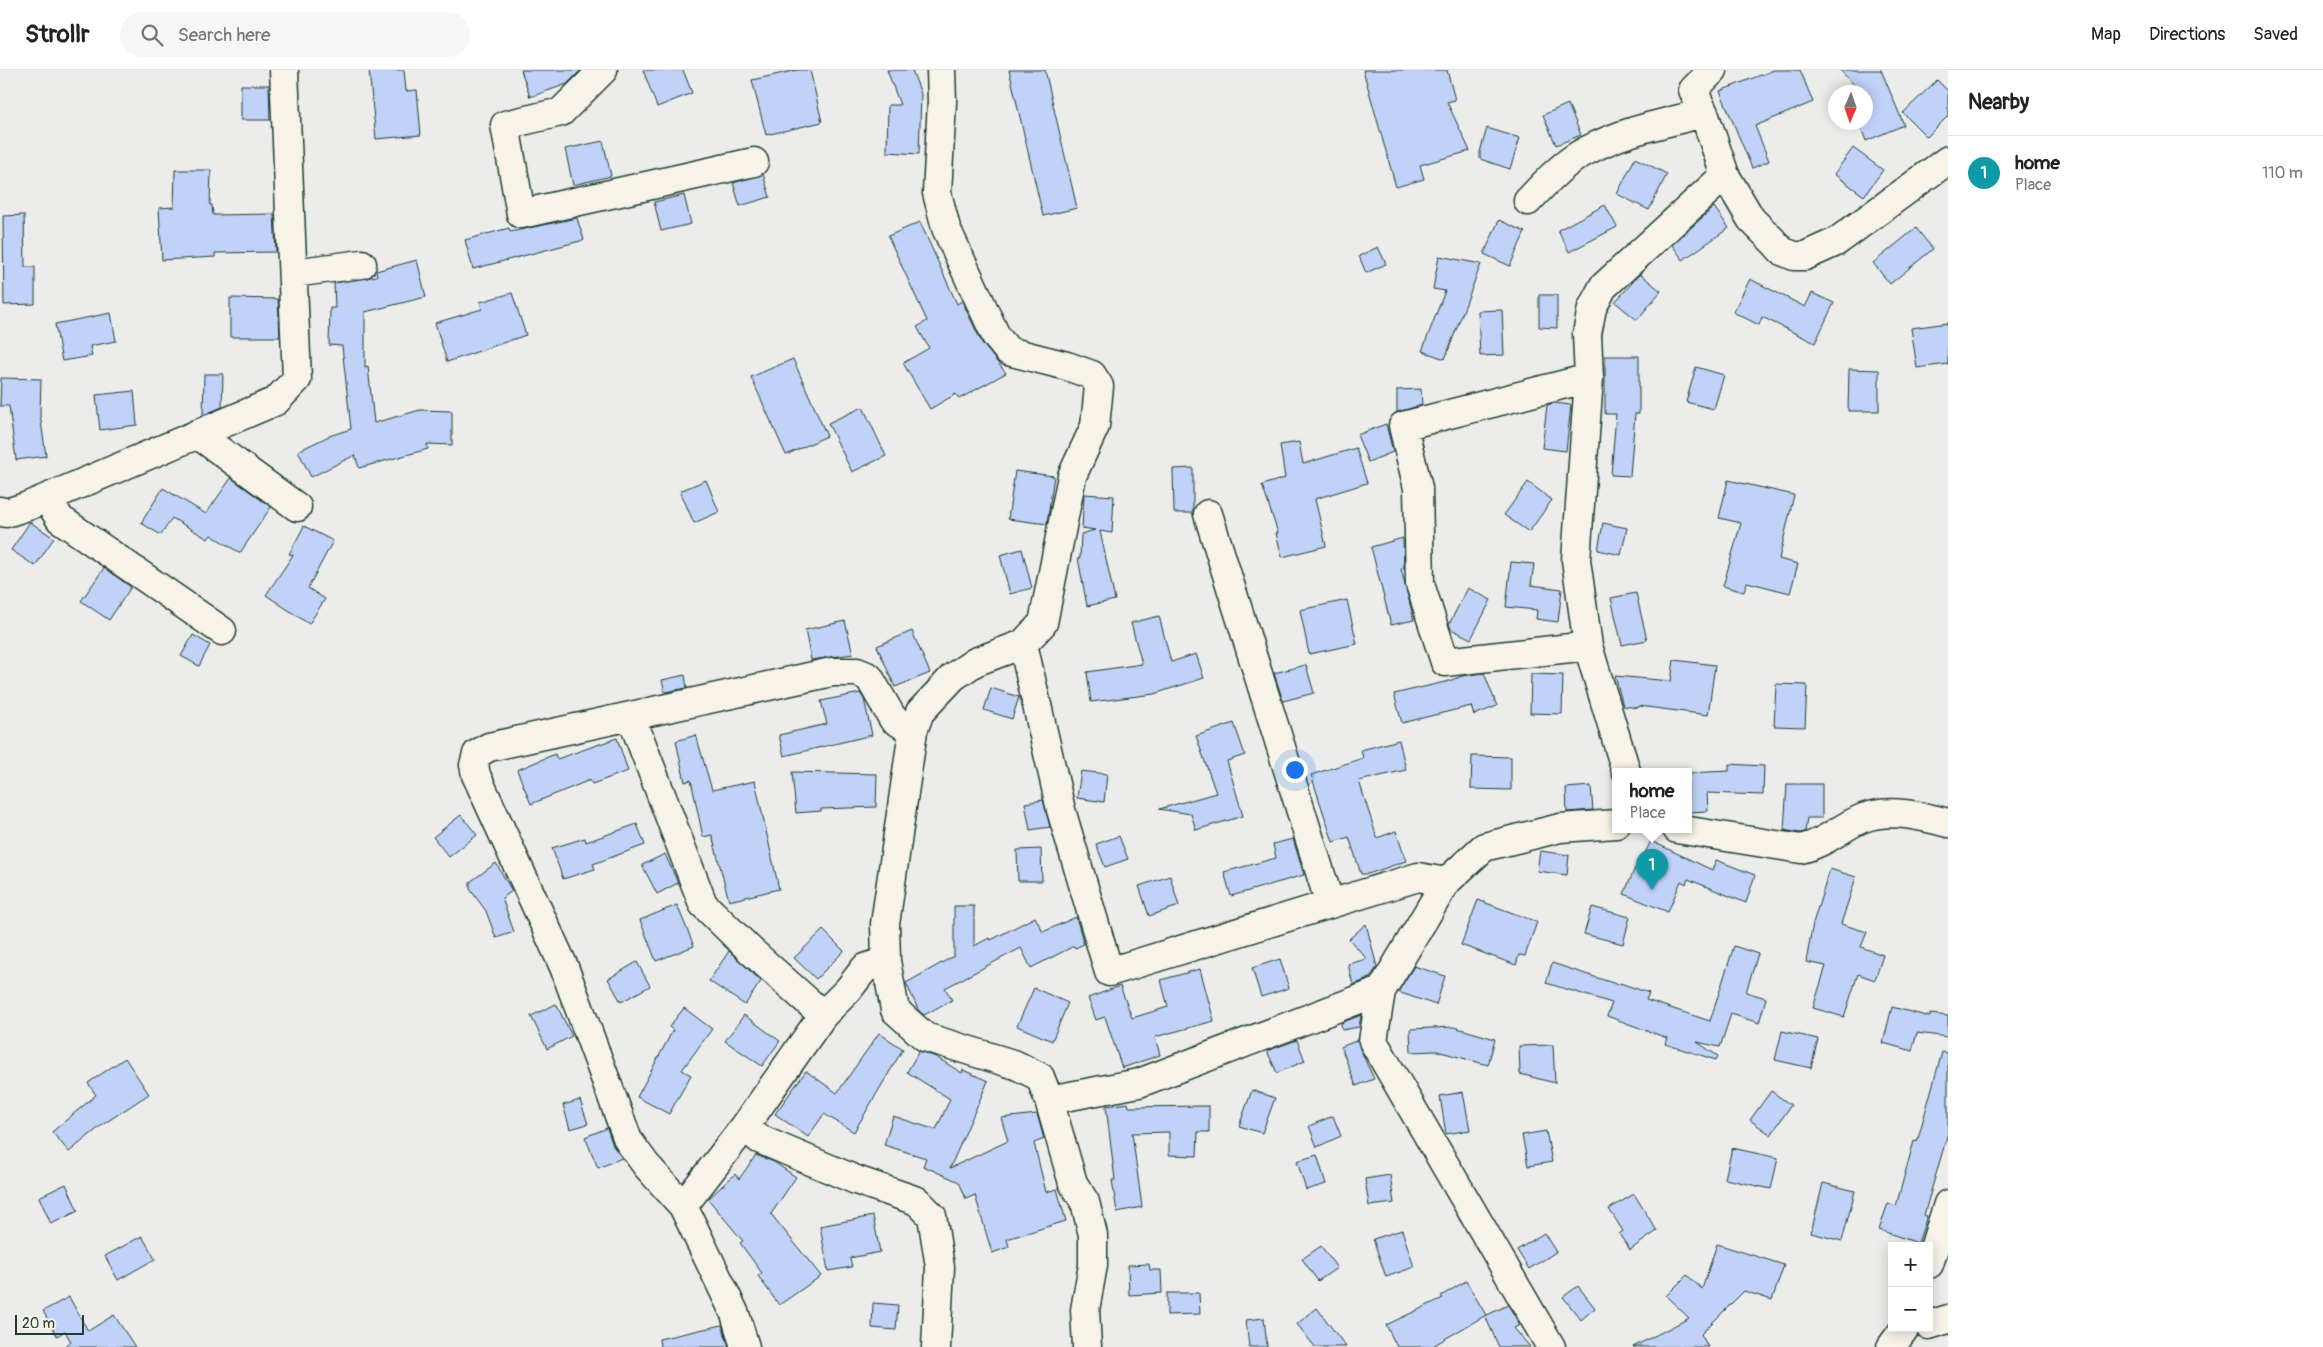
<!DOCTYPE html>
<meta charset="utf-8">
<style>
body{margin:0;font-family:Pangolin,sans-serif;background:#f6f6f6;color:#222}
.controls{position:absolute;right:15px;bottom:15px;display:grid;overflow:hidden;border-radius:0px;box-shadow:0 2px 12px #0003}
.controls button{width:45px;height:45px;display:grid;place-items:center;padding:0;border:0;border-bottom:1px solid #e0e0e0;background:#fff;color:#222;font:25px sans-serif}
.compass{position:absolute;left:1828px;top:15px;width:45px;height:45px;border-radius:50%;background:#fff;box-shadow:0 2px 12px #0003;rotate:182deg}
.scale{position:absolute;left:15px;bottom:12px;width:69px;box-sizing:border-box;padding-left:5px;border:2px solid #1f3d34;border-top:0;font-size:14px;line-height:18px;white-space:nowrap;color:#1f3d34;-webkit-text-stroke:4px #f7f3e8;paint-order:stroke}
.you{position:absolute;left:1294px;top:699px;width:18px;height:18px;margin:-12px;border:4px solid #fff;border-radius:50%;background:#1a73e8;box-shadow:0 0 0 8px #1a73e833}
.badge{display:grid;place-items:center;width:32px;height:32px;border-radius:50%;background:#d93025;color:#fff;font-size:16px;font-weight:700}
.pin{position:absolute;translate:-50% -41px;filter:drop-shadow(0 1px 2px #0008)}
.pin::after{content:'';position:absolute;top:26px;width:18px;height:15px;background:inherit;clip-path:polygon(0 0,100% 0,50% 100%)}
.popup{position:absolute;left:1612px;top:698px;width:80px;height:65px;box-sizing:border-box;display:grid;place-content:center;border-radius:0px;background:#fff;filter:drop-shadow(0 1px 4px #0005);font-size:16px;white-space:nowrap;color:#767676}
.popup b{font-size:19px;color:#222}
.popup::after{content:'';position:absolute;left:50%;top:100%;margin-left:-10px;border:10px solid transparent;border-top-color:#fff}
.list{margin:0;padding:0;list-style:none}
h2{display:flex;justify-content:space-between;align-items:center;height:65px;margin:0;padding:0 20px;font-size:21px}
h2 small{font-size:16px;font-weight:400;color:#767676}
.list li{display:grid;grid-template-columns:32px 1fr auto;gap:15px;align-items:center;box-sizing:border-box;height:75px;padding:0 20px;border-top:1px solid #e0e0e0}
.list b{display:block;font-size:19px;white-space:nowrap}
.list p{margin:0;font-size:16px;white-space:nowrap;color:#767676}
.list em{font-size:16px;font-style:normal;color:#767676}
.icon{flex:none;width:28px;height:28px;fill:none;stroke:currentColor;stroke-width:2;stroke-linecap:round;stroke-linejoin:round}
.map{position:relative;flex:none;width:1948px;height:1277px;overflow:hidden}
header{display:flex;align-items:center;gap:30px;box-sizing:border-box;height:70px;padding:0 25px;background:#fff;border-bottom:1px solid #e0e0e0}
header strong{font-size:24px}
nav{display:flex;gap:28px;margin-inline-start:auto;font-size:18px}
.search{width:350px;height:45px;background:#f6f6f6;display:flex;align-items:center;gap:12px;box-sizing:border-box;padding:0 18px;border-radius:28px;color:#767676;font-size:19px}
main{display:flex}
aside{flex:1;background:#fff}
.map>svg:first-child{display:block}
.building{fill:#c0d2f8;stroke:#1f3d34}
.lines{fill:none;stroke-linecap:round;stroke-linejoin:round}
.minor-casing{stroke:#1f3d34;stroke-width:31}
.minor{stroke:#f7f3e8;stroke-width:28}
</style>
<header>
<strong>Strollr</strong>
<div class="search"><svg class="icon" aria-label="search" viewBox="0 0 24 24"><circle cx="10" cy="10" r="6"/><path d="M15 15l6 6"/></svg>Search here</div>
<nav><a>Map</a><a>Directions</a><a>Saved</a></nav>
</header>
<main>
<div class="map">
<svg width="1948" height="1277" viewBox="0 0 1948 1277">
<rect width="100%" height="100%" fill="#ececeb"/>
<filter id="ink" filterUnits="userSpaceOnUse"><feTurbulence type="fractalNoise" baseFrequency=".02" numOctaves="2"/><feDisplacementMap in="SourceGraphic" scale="10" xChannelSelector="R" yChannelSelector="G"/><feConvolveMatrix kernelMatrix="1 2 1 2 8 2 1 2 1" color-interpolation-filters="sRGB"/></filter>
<g filter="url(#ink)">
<path class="building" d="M 369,0 L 404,0 L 406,21 L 417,20 L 421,65 L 376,69 Z
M 521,0 L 581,0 L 567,14 L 530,27 Z
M 643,0 L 683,0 L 692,23 L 657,37 Z
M 797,0 L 810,0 L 822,52 L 766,65 L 752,10 Z
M 887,0 L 912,0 L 921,24 L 919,84 L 887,82 L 888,35 L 900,35 Z
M 1009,0 L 1045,0 L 1077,138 L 1043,146 Z
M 1363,0 L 1447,0 L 1455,30 L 1447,32 L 1470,81 L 1420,95 L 1424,109 L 1396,117 Z
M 1774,0 L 1800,0 L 1813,32 L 1755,56 L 1769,91 L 1752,98 L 1720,21 Z
M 1840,0 L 1881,0 L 1904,55 L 1866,71 L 1859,52 L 1866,52 L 1866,22 L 1856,22 L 1860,21 Z
M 1937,10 L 1948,21 L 1948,46 L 1927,67 L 1903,43 Z
M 241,15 L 269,15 L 270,50 L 241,50 Z
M 1568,34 L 1581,65 L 1556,75 L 1543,45 Z
M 1487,58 L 1520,68 L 1510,99 L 1480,89 L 1480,82 Z
M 603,71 L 611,106 L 573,115 L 565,79 Z
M 1853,78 L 1883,100 L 1864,126 L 1834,104 Z
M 1635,88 L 1667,104 L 1649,140 L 1617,124 Z
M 175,100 L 211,100 L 210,135 L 212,135 L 213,145 L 274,144 L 276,182 L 215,183 L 215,187 L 162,190 L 159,138 L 174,137 Z
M 763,104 L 770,127 L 740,136 L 733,113 Z
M 684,125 L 691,154 L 661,161 L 654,132 Z
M 1605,135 L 1617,157 L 1569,182 L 1558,160 Z
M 1714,137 L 1729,158 L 1683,190 L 1672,175 Z
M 24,145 L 25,197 L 35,197 L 35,234 L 4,235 L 3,146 Z
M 577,148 L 584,170 L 473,199 L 465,170 L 509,158 L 510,162 Z
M 1499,150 L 1525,162 L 1510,196 L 1484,184 Z
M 920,152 L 957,234 L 962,231 L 982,273 L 1006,303 L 959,329 L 956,324 L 930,339 L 903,293 L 929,278 L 917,257 L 927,251 L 888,166 Z
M 1916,158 L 1933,179 L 1890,214 L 1873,193 Z
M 1378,177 L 1386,194 L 1366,203 L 1359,186 Z
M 1439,186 L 1481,194 L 1445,289 L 1422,281 L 1445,221 L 1433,219 Z
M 417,190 L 426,227 L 365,242 L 365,297 L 368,296 L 374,353 L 420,340 L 452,341 L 452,375 L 427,374 L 428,379 L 359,398 L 355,385 L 311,407 L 298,381 L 329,366 L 351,359 L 342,276 L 329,275 L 330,238 L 335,238 L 334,213 L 377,206 L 376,201 Z
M 1640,204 L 1661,221 L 1637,250 L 1615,232 Z
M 1750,209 L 1805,237 L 1812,223 L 1834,233 L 1815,273 L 1762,247 L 1759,255 L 1733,242 Z
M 512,223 L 526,265 L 447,292 L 435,253 L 482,239 L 480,232 Z
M 1539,225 L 1557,225 L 1557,258 L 1539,257 Z
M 230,228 L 278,229 L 280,267 L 230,267 Z
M 1502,240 L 1504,285 L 1480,286 L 1478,241 Z
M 111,243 L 116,271 L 90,276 L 92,286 L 62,291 L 55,254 Z
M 1948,253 L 1948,294 L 1917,298 L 1911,258 Z
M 1605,286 L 1639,286 L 1639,344 L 1635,344 L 1630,406 L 1611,405 L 1616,344 L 1605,344 Z
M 793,289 L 827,366 L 786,385 L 751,307 Z
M 1696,297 L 1724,305 L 1714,339 L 1686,332 Z
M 1849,299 L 1879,300 L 1879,341 L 1848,341 Z
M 204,304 L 223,304 L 222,337 L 203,345 Z
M 1,308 L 41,309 L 40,344 L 46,386 L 16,390 L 9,336 L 0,336 Z
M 1421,319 L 1422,335 L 1397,342 L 1397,320 Z
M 134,321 L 137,355 L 100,360 L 96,325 Z
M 1554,333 L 1571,335 L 1566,381 L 1542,378 L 1547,335 Z
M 863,337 L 886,386 L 852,402 L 828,353 Z
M 1386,354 L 1393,382 L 1368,392 L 1357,365 Z
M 1299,372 L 1303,394 L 1356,378 L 1367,413 L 1315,429 L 1326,476 L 1282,487 L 1276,463 L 1278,463 L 1262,415 L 1285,408 L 1280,375 Z
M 1193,398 L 1193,443 L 1174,443 L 1173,399 Z
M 1015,401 L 1054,406 L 1047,454 L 1008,449 Z
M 231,408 L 271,437 L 240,483 L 211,465 L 208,469 L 172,448 L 161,465 L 141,453 L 163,418 L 206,444 Z
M 706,410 L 719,442 L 694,453 L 680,421 Z
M 1728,410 L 1794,425 L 1779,489 L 1798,494 L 1790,523 L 1747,512 L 1744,522 L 1723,516 L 1741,453 L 1719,448 Z
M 1528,412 L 1552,430 L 1529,462 L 1504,445 Z
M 1084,424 L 1114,426 L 1112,463 L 1100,461 L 1115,530 L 1087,536 L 1078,488 L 1080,488 L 1081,464 L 1095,460 L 1082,458 Z
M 30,452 L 54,468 L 35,496 L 11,480 Z
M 1603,453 L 1627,458 L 1621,485 L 1598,480 Z
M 304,456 L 333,471 L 308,518 L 325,529 L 309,554 L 266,525 L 293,485 L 289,484 Z
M 1403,468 L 1404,498 L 1401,499 L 1414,550 L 1391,555 L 1371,477 Z
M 1022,479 L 1032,518 L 1010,524 L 1000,485 Z
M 1511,492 L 1534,494 L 1531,515 L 1562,519 L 1558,552 L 1536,549 L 1537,540 L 1506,537 Z
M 104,498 L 131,517 L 109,550 L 81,531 Z
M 1468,518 L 1491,530 L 1471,569 L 1451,559 L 1449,554 Z
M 1636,523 L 1647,570 L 1622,575 L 1611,528 Z
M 1347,530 L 1357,574 L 1309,584 L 1300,540 Z
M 1159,546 L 1171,592 L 1196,584 L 1204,608 L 1154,624 L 1091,632 L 1087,602 L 1142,594 L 1131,553 Z
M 845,551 L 853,584 L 811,590 L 805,560 Z
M 912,561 L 930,603 L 895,617 L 877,576 Z
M 193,565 L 210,575 L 199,596 L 181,586 Z
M 1674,590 L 1715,595 L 1708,645 L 1639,636 L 1638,638 L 1623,636 L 1615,606 L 1671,611 Z
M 1306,595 L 1314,623 L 1283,631 L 1274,603 Z
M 1484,603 L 1497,636 L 1474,645 L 1471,636 L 1402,653 L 1394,624 L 1449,611 L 1462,606 Z
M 1531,604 L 1563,605 L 1562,644 L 1530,643 Z
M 685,605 L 687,618 L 665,622 L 662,610 Z
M 1776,614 L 1807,615 L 1805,657 L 1774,656 Z
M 991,618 L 1019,627 L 1012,649 L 984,640 Z
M 860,623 L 864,629 L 872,665 L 784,686 L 779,665 L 827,654 L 821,631 Z
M 1234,653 L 1245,685 L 1227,691 L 1243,746 L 1196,760 L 1191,744 L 1159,739 L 1216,723 L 1196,666 Z
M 696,665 L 712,720 L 755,711 L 779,819 L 729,831 L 712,765 L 703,767 L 691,710 L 685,712 L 676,671 Z
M 617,668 L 628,701 L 592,714 L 590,710 L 531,734 L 517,700 L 555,684 L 557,689 Z
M 1399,670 L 1406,700 L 1359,711 L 1377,768 L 1396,761 L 1406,791 L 1368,804 L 1361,804 L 1349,767 L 1333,772 L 1311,705 L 1363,688 L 1361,680 Z
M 1472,686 L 1511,687 L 1511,720 L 1471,719 Z
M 1729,694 L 1764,696 L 1763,725 L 1707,723 L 1708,741 L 1688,742 L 1688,703 L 1729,701 Z
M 1081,701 L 1107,704 L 1104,732 L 1077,728 Z
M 792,702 L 877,704 L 876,737 L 821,739 L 821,741 L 796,743 Z
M 1787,714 L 1822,714 L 1822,748 L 1807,748 L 1805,762 L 1800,763 L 1784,760 Z
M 1591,716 L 1593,740 L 1567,742 L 1566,718 Z
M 1043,730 L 1050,757 L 1030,760 L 1025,733 Z
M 461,745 L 477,765 L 449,787 L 433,767 Z
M 637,754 L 645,775 L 593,794 L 595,799 L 563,809 L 552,778 L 585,768 L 586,772 Z
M 1119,766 L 1128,789 L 1105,797 L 1096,774 Z
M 1293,769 L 1304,805 L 1231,826 L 1224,802 L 1276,788 L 1273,774 Z
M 1651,771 L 1712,800 L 1716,790 L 1755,805 L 1746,833 L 1688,809 L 1686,814 L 1681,811 L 1668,842 L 1624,824 L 1635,798 L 1637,799 Z
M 1041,779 L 1042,811 L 1018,811 L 1017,780 Z
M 1540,781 L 1569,785 L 1567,805 L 1537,801 Z
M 665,784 L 678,813 L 657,824 L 642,795 Z
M 496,793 L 512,821 L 502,828 L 514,862 L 496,868 L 486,841 L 470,819 L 470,812 Z
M 1830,799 L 1856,807 L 1841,854 L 1867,862 L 1861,877 L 1883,885 L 1875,910 L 1858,904 L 1844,947 L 1813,938 L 1826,896 L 1806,892 L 1813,853 Z
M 1170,806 L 1179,836 L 1149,846 L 1139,816 Z
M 1478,830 L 1537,852 L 1525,886 L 1519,885 L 1516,895 L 1461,875 Z
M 677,835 L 694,876 L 656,891 L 640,850 Z
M 954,836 L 974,836 L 974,876 L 989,868 L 991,870 L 1035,847 L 1043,862 L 1076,847 L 1084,874 L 1075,878 L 1074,876 L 1031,898 L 1021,878 L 945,918 L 952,930 L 924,945 L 919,941 L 906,913 L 954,886 Z
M 1592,837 L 1630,847 L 1623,874 L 1584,864 Z
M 1366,854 L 1377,897 L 1370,908 L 1353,915 L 1348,894 L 1367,889 L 1349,869 Z
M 823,860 L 844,881 L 816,909 L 794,888 Z
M 1734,876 L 1758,884 L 1746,922 L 1766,928 L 1759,953 L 1731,944 L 1720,977 L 1697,972 L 1718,986 L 1716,990 L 1665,974 L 1667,968 L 1607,946 L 1612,933 L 1546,913 L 1552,893 L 1619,915 L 1620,913 L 1649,923 L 1646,930 L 1710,951 Z
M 729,881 L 761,911 L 745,935 L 709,911 Z
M 1280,889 L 1289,918 L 1261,927 L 1252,898 Z
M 637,892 L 650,916 L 621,932 L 608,909 Z
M 1414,896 L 1445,906 L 1436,935 L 1398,922 Z
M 1200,899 L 1214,951 L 1155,967 L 1160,985 L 1122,998 L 1105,947 L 1096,950 L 1088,928 L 1120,916 L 1132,948 L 1168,937 L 1161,910 Z
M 1034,918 L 1068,933 L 1052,971 L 1017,956 Z
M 556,934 L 572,966 L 547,979 L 531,946 Z
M 1892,937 L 1930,947 L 1930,944 L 1948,946 L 1948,967 L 1917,963 L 1912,981 L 1883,973 Z
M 684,938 L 712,959 L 682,1000 L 691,1005 L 669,1044 L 637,1027 L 673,960 L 669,957 Z
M 744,945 L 780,971 L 762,996 L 725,971 Z
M 1361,945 L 1359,957 L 1342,960 L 1341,953 Z
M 1454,957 L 1495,969 L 1488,995 L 1437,981 L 1411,982 L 1410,959 Z
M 1782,961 L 1818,969 L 1811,998 L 1775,990 Z
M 879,963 L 903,979 L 854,1062 L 824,1044 L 808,1067 L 775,1044 L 806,1001 L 837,1023 Z
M 1297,970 L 1305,991 L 1277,1003 L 1267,981 Z
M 1358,970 L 1360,979 L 1374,1009 L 1356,1016 L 1341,977 Z
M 1553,975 L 1555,1013 L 1520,1004 L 1519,976 Z
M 919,981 L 936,987 L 962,1003 L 963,1000 L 988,1011 L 950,1098 L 1008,1071 L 1001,1048 L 1037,1044 L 1044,1069 L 1034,1073 L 1046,1122 L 1057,1119 L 1066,1151 L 1007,1169 L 1009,1177 L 992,1183 L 975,1125 L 966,1129 L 959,1112 L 923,1096 L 926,1088 L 884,1075 L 893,1046 L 936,1060 L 950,1029 L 907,1002 Z
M 1942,982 L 1948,983 L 1948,1063 L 1924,1145 L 1927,1146 L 1918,1173 L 1879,1160 L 1888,1133 L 1896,1136 L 1914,1071 L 1917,1072 Z
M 125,988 L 149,1024 L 102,1055 L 69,1082 L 52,1062 L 96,1025 L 88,1013 Z
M 1252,1020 L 1275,1028 L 1262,1063 L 1239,1056 Z
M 1771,1021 L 1791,1035 L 1771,1065 L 1750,1050 Z
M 1463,1022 L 1470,1060 L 1446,1064 L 1440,1026 Z
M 580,1030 L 588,1054 L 570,1059 L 563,1035 Z
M 1128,1033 L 1129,1037 L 1209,1036 L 1209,1062 L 1198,1062 L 1197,1086 L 1169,1085 L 1169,1062 L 1132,1063 L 1142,1137 L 1117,1142 L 1112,1110 L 1115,1110 L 1106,1036 Z
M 1333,1046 L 1341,1066 L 1317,1077 L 1309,1056 Z
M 607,1058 L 613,1076 L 622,1088 L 598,1098 L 585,1067 Z
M 1546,1061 L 1552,1092 L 1528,1096 L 1522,1065 Z
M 1732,1078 L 1778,1088 L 1771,1119 L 1725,1109 Z
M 756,1085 L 774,1092 L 796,1107 L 771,1144 L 821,1206 L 779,1235 L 758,1206 L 762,1203 L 740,1173 L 743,1171 L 708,1129 L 735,1104 L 739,1109 Z
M 1317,1085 L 1326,1114 L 1306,1120 L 1297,1091 Z
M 1390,1105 L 1394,1133 L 1369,1136 L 1365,1109 Z
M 1823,1113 L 1855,1121 L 1842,1171 L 1811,1163 Z
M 66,1114 L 78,1141 L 51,1154 L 39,1127 Z
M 1634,1124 L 1657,1161 L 1630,1180 L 1619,1164 L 1623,1161 L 1609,1139 Z
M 873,1146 L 880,1182 L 850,1188 L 852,1197 L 828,1201 L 820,1156 Z
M 1402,1160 L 1414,1197 L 1386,1207 L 1373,1169 Z
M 1544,1163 L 1556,1182 L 1529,1199 L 1517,1180 Z
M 142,1166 L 155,1189 L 118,1210 L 105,1186 Z
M 1717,1174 L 1784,1195 L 1772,1230 L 1744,1221 L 1701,1264 L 1708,1277 L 1633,1277 L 1689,1248 L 1666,1226 L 1687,1205 L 1702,1219 Z
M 1321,1176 L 1337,1198 L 1318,1211 L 1302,1189 Z
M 1149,1194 L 1150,1200 L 1161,1200 L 1162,1223 L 1129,1225 L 1128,1195 Z
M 1466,1211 L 1486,1245 L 1431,1277 L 1397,1277 L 1386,1255 L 1443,1228 L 1441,1226 Z
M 1578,1216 L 1595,1238 L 1581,1250 L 1563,1227 Z
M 1167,1223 L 1199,1223 L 1200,1244 L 1167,1245 Z
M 69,1227 L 88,1261 L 114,1245 L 135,1277 L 63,1277 L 71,1272 L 65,1261 L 57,1266 L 43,1241 Z
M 873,1233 L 898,1235 L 896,1260 L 872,1258 Z
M 1508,1235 L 1520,1255 L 1514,1258 L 1530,1277 L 1499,1277 L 1485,1246 Z
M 1317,1238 L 1346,1277 L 1315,1277 L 1297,1254 Z
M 1264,1248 L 1267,1277 L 1249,1277 L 1246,1250 Z
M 722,1255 L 729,1277 L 660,1277 L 659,1269 Z"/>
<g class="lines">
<g class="minor-casing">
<path id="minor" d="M 603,0 L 561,42 L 505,55 L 521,144 L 754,92
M 941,0 L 942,32 L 937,123 L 946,158 L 996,266 L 1008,281 L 1067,296 L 1092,305 L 1099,316 L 1095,356 L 1072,406 L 1043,553 L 1023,574 L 975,592 L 953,607 L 920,642 L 913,661 L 885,854 L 886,891 L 895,940 L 925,967 L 1016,995 L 1040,1007 L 1049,1030 L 1073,1113 L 1085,1132 L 1093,1165 L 1093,1195 L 1085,1240 L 1087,1277
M 1725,105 L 1751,149 L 1773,171 L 1782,181 L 1794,186 L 1805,186 L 1836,172 L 1948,90
M 1528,131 C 1546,112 1563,93 1586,81 C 1623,61 1664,53 1704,43
M 293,203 L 362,194
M 197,364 L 297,437
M 47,428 L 60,449 L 222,561
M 0,441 L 6,443 L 28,436 L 276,331 L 297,309 L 284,0
M 1208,444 L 1330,834
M 1023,574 L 1061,740 L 1109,902 L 1418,807 L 1446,812 L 1381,921 L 1373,971 L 1551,1277
M 1588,576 L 1445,592 L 1420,514 L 1418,418 L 1403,356 L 1589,308
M 631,646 L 703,834 L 750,880 L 823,945
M 1626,701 L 1588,576 L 1576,490 L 1589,308 L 1587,264 L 1592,238 L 1603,217 L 1725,105 L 1704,43 L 1693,20 L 1713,0
M 1677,759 L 1801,779 C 1826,773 1841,757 1863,748 C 1890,738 1922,746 1948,753
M 1446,812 L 1484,777 L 1560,758 L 1616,754
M 1049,1030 L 1139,1013 L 1381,921
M 745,1056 L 759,1069 L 856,1110 L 917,1131 L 932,1146 L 940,1197 L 936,1277
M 683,1136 L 745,1056 L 823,945 L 848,920 L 865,898 L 886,891
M 1929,1194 L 1948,1134
M 1929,1255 L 1948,1249
M 745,1277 L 735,1244 L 683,1136 L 646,1095 L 628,1070 L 564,897 L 476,705 L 474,695 L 477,684 L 489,677 L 832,602 L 857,602 L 869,607 L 893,649 L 913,661
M 1891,1277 L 1905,1258"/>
</g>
<use href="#minor" class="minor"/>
</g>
</g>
</svg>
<div class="controls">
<button>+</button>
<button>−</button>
</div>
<svg class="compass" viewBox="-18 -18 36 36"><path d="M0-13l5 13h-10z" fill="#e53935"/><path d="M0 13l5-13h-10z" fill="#767676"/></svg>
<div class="scale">20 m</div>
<div class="you"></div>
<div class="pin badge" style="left:1652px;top:820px;background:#0f9aa8">1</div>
<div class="popup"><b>home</b>Place</div>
</div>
<aside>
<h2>Nearby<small></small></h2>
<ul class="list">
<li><span class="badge" style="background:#0f9aa8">1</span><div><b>home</b><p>Place</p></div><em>110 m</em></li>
</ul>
</aside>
</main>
